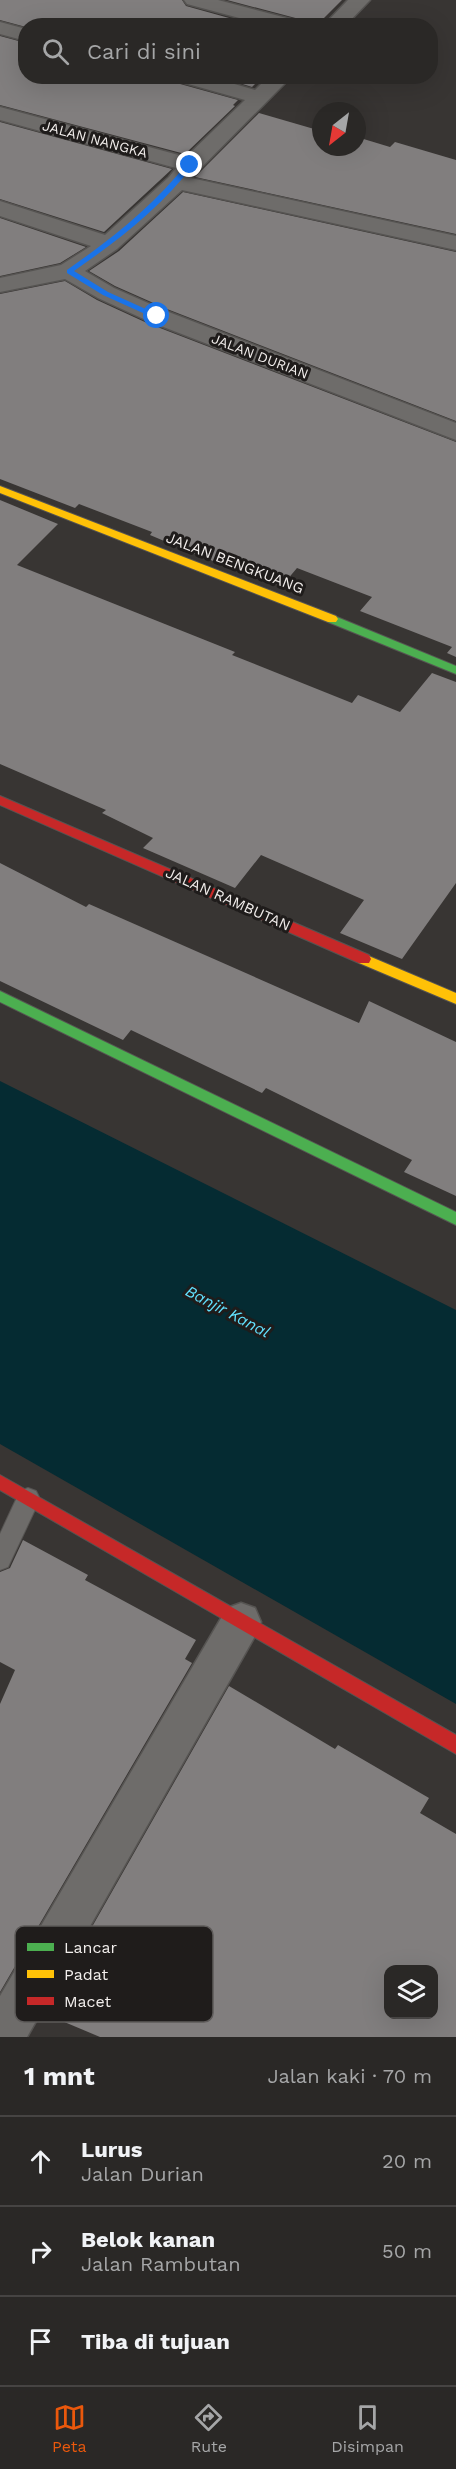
<!DOCTYPE html>
<html lang="id">
<meta charset="utf-8">
<style>
body{margin:0;font-family:"Work Sans",sans-serif;background:#363432;color:#f1f3f6}
.controls{position:absolute;right:18px;bottom:18px;display:grid;overflow:hidden;border-radius:12px;box-shadow:0 6px 24px #0002}
.controls button{width:54px;height:54px;display:grid;place-items:center;padding:0;border:0;border-bottom:2px solid #464443;background:#2a2826;color:#f1f3f6;font:30px sans-serif}
.compass{position:absolute;left:312px;top:102px;width:54px;height:54px;border-radius:50%;background:#2a2826;box-shadow:0 6px 24px #0002;rotate:211deg}
.stop{position:absolute;width:18px;height:18px;margin:-14px;border:4px solid #1a73e8;border-radius:50%;background:#fff}
.stop.end{background:#1a73e8;border-color:#fff;box-shadow:0 2px 6px #0008}
.list{margin:0;padding:0;list-style:none}
h2{display:flex;justify-content:space-between;align-items:center;height:78px;margin:0;padding:0 24px;font-size:26px}
h2 small{font-size:20px;font-weight:400;color:#a5a6a7}
.list li{display:grid;grid-template-columns:39px 1fr auto;gap:18px;align-items:center;box-sizing:border-box;height:90px;padding:0 24px;border-top:2px solid #464443}
.list b{display:block;font-size:22px;white-space:nowrap}
.list p{margin:0;font-size:20px;white-space:nowrap;color:#a5a6a7}
.list em{font-size:20px;font-style:normal;color:#a5a6a7}
.icon{flex:none;width:33px;height:33px;fill:none;stroke:currentColor;stroke-width:2;stroke-linecap:round;stroke-linejoin:round}
.map{position:relative;flex:none;width:456px;height:2037px;overflow:hidden}
.search{position:absolute;background:#2a2826;box-shadow:0 6px 24px #0002;left:18px;right:18px;top:18px;height:66px;display:flex;align-items:center;gap:15px;box-sizing:border-box;padding:0 21px;border-radius:24px;color:#a5a6a7;font-size:22px}
.sheet{height:348px;background:#2a2826}
nav{display:flex;justify-content:space-around;align-items:center;box-sizing:border-box;height:84px;border-top:2px solid #464443;background:#2a2826;font-size:16px;color:#a5a6a7}
nav a{display:grid;justify-items:center;gap:3px}
nav .on{color:#ea580c}
.map>svg:first-child{display:block}
.water{fill:#052b32}
.building{fill:#817e7e;fill-rule:evenodd}
.lines{fill:none;stroke-linecap:round;stroke-linejoin:round}
.lane-casing{stroke:#565452;stroke-width:2}
.street-casing{stroke:#565452;stroke-width:3}
.fast-casing{stroke:#565452;stroke-width:2}
.slow-casing{stroke:#565452;stroke-width:2}
.jam-casing{stroke:#565452;stroke-width:2}
.lane{fill:#6e6c6a;fill-rule:evenodd}
.street{fill:#6e6c6a;fill-rule:evenodd}
.fast{fill:#4caf50;fill-rule:evenodd}
.slow{fill:#ffc107;fill-rule:evenodd}
.jam{fill:#c62828;fill-rule:evenodd}
.route{fill:#1a73e8}
.labels{text-anchor:middle;stroke-width:6;stroke-linejoin:round;paint-order:stroke}
.far-street-label{font-size:14px;fill:#f2eeec;stroke:#1f1c1b}
.street-label{font-size:15px;fill:#f2eeec;stroke:#1f1c1b}
.water-label{font-size:16px;font-style:italic;fill:#62e2ff;stroke:#1f1c1b}
.key{fill:#1f1c1b;stroke:#5e5b5a;stroke-width:1.5}
.key-label{font-size:16px;fill:#f2eeec}
</style>
<div class="map">
<svg width="456" height="2037" viewBox="0 0 456 2037">
<rect width="100%" height="100%" fill="#383533"/>
<path class="water" d="M 0,1081 L 456,1310 L 456,1704 L 0,1444 Z"/>
<path class="building" d="M 0,0 L 182,0 L 186,6 L 258,26 L 26,27 L 0,20 Z
M 227,0 L 342,0 L 316,26 L 307,26 L 303,20 Z
M 0,36 L 26,43 L 26,76 L 169,76 L 173,82 L 238,100 L 233,105 L 235,106 L 185,154 L 0,105 Z
M 217,76 L 263,76 L 252,87 Z
M 259,113 L 321,131 L 321,147 L 357,147 L 357,137 L 390,147 L 395,142 L 456,160 L 456,234 L 195,177 Z
M 0,122 L 172,169 L 104,232 L 0,199 Z
M 183,192 L 456,252 L 456,421 L 167,309 L 115,286 L 89,271 L 119,251 Z
M 0,218 L 86,247 L 60,263 L 0,276 Z
M 65,281 L 97,300 L 147,323 L 456,442 L 456,657 L 447,653 L 452,647 L 360,611 L 372,597 L 297,568 L 281,587 L 195,554 L 150,535 L 152,532 L 79,504 L 75,508 L 0,479 L 0,294 Z
M 0,500 L 58,524 L 17,565 L 235,652 L 232,655 L 352,703 L 358,695 L 400,712 L 432,673 L 456,682 L 456,883 L 402,959 L 340,933 L 364,900 L 261,855 L 235,888 L 143,848 L 153,838 L 102,813 L 106,810 L 0,764 Z
M 0,863 L 86,907 L 89,904 L 359,1023 L 369,1001 L 456,1042 L 456,1196 L 404,1172 L 412,1160 L 266,1088 L 262,1093 L 131,1030 L 123,1040 L 0,981 Z
M 23,1540 L 88,1575 L 85,1580 L 196,1640 L 185,1659 L 192,1663 L 0,1992 L 0,1704 L 15,1670 L 0,1662 L 0,1572 L 10,1568 Z
M 229,1686 L 335,1749 L 338,1745 L 429,1798 L 420,1813 L 456,1834 L 456,2037 L 100,2037 L 43,2013 ZM 388,1970 L 434,1970 L 434,2014 L 388,2014 Z"/>
<g class="lines">
<g class="lane-casing">
<path id="lane" d="M 28,1488 L 36,1491 L 40,1499 L 8,1567 L 0,1570 L 0,1534 L 20,1491 Z"/>
</g>
<g class="street-casing">
<path id="street" d="M 184,0 L 218,0 L 302,22 L 305,26 L 269,26 L 187,4 Z
M 348,0 L 370,0 L 345,26 L 323,26 Z
M 0,22 L 26,29 L 26,41 L 0,34 Z
M 171,76 L 207,76 L 255,90 L 269,76 L 292,76 L 191,178 L 456,236 L 456,250 L 182,190 L 117,249 L 85,271 L 114,288 L 166,311 L 456,423 L 456,440 L 148,321 L 98,298 L 65,279 L 0,292 L 0,278 L 61,265 L 91,246 L 0,216 L 0,201 L 105,235 L 169,177 L 176,168 L 0,120 L 0,107 L 186,157 L 245,100 L 174,80 Z
M 241,1603 L 255,1608 L 261,1622 L 255,1636 L 27,2037 L 0,2037 L 0,1996 L 227,1608 Z"/>
</g>
<g class="fast-casing">
<path id="fast" d="M 332,615 L 456,666 L 456,674 L 328,622 L 328,616 Z
M 0,991 L 456,1212 L 456,1225 L 0,1002 Z"/>
</g>
<g class="slow-casing">
<path id="slow" d="M 0,486 L 336,616 L 338,619 L 336,622 L 328,622 L 0,493 Z
M 364,954 L 456,993 L 456,1004 L 359,963 L 357,959 L 359,955 Z"/>
</g>
<g class="jam-casing">
<path id="jam" d="M 0,796 L 369,955 L 371,959 L 369,963 L 359,963 L 0,805 Z
M 0,1475 L 456,1735 L 456,1754 L 0,1490 Z"/>
</g>
<use href="#lane" class="lane"/>
<use href="#street" class="street"/>
<use href="#fast" class="fast"/>
<use href="#slow" class="slow"/>
<use href="#jam" class="jam"/>
</g>
<path class="route" d="M 187,163 L 193,165 C 162,207 117,241 74,271 L 108,292 L 159,315 L 159,318 L 154,318 L 103,295 L 67,273 L 67,270 C 110,240 155,205 187,163 Z"/>
<g class="labels">
<g class="far-street-label">
<text transform="translate(95 139) rotate(15)" y="5">JALAN NANGKA</text>
<text transform="translate(260 356) rotate(21)" y="5">JALAN DURIAN</text>
</g>
<g class="street-label">
<text transform="translate(235 563) rotate(21)" y="5">JALAN BENGKUANG</text>
<text transform="translate(228 899) rotate(24)" y="5">JALAN RAMBUTAN</text>
</g>
<g class="water-label">
<text transform="translate(228 1311) rotate(28)" y="6">Banjir Kanal</text>
</g>
</g>
<rect x="15" y="1926" width="198" height="96" rx="9" class="key"/>
<rect x="27" y="1943" width="27" height="8" fill="#4caf50"/>
<rect x="27" y="1970" width="27" height="8" fill="#ffc107"/>
<rect x="27" y="1997" width="27" height="8" fill="#c62828"/>
<g class="key-label">
<text x="64" y="1953">Lancar</text>
<text x="64" y="1980">Padat</text>
<text x="64" y="2007">Macet</text>
</g>
</svg>
<div class="controls">
<button><svg class="icon" aria-label="layers" viewBox="0 0 24 24"><path d="M12 4l9 5-9 5-9-5zM3 14l9 5 9-5"/></svg></button>
</div>
<svg class="compass" viewBox="-18 -18 36 36"><path d="M0-13l5 13h-10z" fill="#e53935"/><path d="M0 13l5-13h-10z" fill="#a5a6a7"/></svg>
<div class="stop" style="left:157px;top:316px"></div>
<div class="stop end" style="left:190px;top:165px"></div>
<div class="search"><svg class="icon" aria-label="search" viewBox="0 0 24 24"><circle cx="10" cy="10" r="6"/><path d="M15 15l6 6"/></svg>Cari di sini</div>
</div>
<section class="sheet">
<h2>1 mnt<small>Jalan kaki · 70 m</small></h2>
<ul class="list">
<li><svg class="icon" aria-label="ahead" viewBox="0 0 24 24"><path d="M12 20V5M6 11l6-6 6 6"/></svg><div><b>Lurus</b><p>Jalan Durian</p></div><em>20 m</em></li>
<li><svg class="icon" aria-label="right" viewBox="0 0 24 24"><path d="M7 20v-9h11M14 6l5 5-5 5"/></svg><div><b>Belok kanan</b><p>Jalan Rambutan</p></div><em>50 m</em></li>
<li><svg class="icon" aria-label="arrive" viewBox="0 0 24 24"><path d="M6 21V4h12l-3 4 3 4H6"/></svg><div><b>Tiba di tujuan</b></div></li>
</ul>
</section>
<nav>
<a class="on"><svg class="icon" aria-label="map" viewBox="0 0 24 24"><path d="M3 6l6-2 6 2 6-2v14l-6 2-6-2-6 2zM9 4v14M15 6v14"/></svg>Peta</a>
<a><svg class="icon" aria-label="directions" viewBox="0 0 24 24"><path d="M12 3l9 9-9 9-9-9zM9 14v-3h6M13 9l2 2-2 2"/></svg>Rute</a>
<a><svg class="icon" aria-label="saved" viewBox="0 0 24 24"><path d="M7 4h10v16l-5-4-5 4z"/></svg>Disimpan</a>
</nav>
